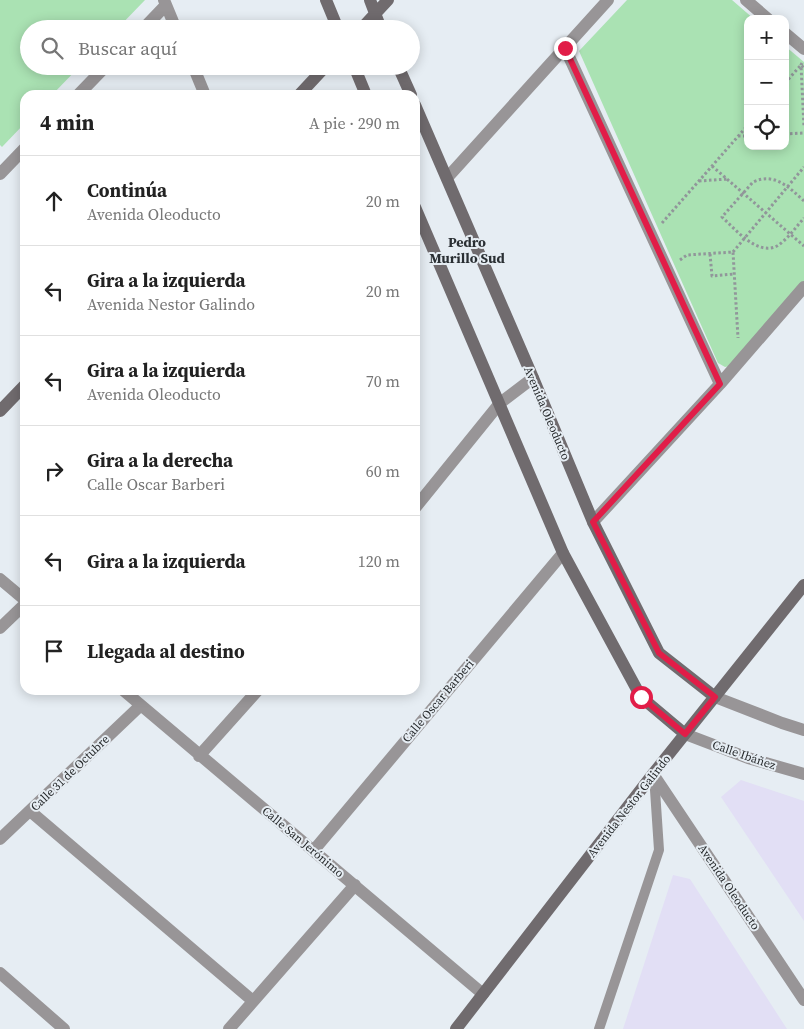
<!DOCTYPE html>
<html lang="es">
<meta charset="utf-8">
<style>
body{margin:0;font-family:"Source Serif 4",serif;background:#f2f2f2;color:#222}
.controls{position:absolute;right:15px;top:15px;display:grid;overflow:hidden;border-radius:10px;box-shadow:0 2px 12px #0003}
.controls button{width:45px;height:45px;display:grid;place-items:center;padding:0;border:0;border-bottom:1px solid #e0e0e0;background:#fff;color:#222;font:25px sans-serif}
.stop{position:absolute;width:15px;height:15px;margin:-11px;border:4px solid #e11d48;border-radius:50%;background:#fff}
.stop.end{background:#e11d48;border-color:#fff;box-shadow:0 1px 5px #0008}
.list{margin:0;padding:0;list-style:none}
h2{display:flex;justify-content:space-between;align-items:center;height:65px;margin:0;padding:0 20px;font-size:21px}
h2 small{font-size:16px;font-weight:400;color:#767676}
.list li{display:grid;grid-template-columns:32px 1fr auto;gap:15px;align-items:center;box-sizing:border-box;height:90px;padding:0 20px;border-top:1px solid #e0e0e0}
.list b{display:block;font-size:19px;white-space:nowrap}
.list p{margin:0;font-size:16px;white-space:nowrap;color:#767676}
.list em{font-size:16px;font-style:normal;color:#767676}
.icon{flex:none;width:28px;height:28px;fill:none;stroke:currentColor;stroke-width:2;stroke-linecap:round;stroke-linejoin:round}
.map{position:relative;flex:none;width:804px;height:1029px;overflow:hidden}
.search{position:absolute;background:#fff;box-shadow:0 2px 12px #0003;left:20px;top:20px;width:400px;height:55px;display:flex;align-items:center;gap:12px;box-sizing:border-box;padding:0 18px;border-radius:28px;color:#767676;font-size:19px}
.panel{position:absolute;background:#fff;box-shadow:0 2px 12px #0003;left:20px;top:90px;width:400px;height:605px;border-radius:15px}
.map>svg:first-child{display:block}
.industrial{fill:#e2dff5}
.green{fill:#aae2b3}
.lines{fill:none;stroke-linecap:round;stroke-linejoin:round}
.path{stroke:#91969a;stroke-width:3;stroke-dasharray:2.5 2.5;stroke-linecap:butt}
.lane{stroke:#989597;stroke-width:10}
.street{stroke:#989597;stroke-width:12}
.secondary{stroke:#706b6e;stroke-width:12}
.route{stroke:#e11d48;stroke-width:6}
.labels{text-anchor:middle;stroke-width:4;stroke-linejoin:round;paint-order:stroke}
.street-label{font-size:12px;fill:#26292b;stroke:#e6edf3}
.neighbourhood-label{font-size:14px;font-weight:bold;fill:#2a2f33;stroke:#e6edf3}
</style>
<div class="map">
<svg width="804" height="1029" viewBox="0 0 804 1029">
<rect width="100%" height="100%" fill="#e6edf3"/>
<path class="industrial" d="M 741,780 L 804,801 L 804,921 L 721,797 Z
M 673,875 L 690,879 L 787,1029 L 623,1029 Z"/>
<path class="green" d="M 0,0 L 145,0 L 117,29 L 29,29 L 29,66 L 80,66 L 52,95 L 25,95 L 25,123 L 2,147 L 0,145 Z
M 627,0 L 732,0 L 754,19 L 748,19 L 748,146 L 785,146 L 785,46 L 804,62 L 804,281 L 730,366 L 725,367 L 718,363 L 579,51 Z"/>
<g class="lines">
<path class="path" d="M 802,63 L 801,65 L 804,127
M 785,83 L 801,65 L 804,68
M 785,134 L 804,133
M 738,136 L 748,136
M 712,166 L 804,246
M 699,181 L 727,179
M 804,201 C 789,187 774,172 753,182 L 722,217 C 735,229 757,256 777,246 C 787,240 796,227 804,218
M 662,223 L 748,125
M 733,252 L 804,167
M 710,254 L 712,276 L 734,274
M 680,260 L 687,255 L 733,252 L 738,338"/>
<path class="lane" d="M 599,1029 L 659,850 L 654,775"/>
<path class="street" d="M 164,0 L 176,29
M 746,0 L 768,19
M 143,29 L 166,5
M 785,33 L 804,49
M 565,48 L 720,384
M 193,66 L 205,95
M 78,95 L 106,66
M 0,174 L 25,148
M 447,178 L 608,0
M 415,508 L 500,403 L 533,378
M 593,522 L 720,384 L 804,287
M 0,579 L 25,600
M 0,628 L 25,604
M 123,690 L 483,994
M 715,697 L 782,723 L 804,730
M 685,734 L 748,758 L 804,774
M 199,756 L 258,690
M 653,774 L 804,1000
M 30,811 L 253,1001
M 0,839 L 140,706
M 314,850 L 563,553
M 0,973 L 64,1029
M 229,1029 L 355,885"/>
<path class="secondary" d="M 326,0 L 338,29
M 370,0 L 381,29
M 361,29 L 388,0
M 354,66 L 366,95
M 398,66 L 411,95
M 299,95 L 326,66
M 415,105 L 533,378 L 593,522 L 659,653 L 715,697
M 415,207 L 563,553 L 641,697 L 685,734
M 0,411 L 25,385
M 456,1029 L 653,774 L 804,585"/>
</g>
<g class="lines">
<path class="route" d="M 565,48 L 720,384 L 593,522 L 659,653 L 715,697 L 685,734 L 641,697"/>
</g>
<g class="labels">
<g class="street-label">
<text transform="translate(547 413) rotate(67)" y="4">Avenida Oleoducto</text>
<text transform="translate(438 701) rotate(-50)" y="4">Calle Oscar Barberi</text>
<text transform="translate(744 755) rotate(19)" y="4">Calle Ibáñez</text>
<text transform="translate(70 773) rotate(-44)" y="4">Calle 31 de Octubre</text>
<text transform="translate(629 806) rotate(-52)" y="4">Avenida Nestor Galindo</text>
<text transform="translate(303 842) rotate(40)" y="4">Calle San Jerónimo</text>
<text transform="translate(729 887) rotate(56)" y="4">Avenida Oleoducto</text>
</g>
<g class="neighbourhood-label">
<text x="467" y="247">Pedro<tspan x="467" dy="16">Murillo Sud</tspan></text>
</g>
</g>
</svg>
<div class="controls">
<button>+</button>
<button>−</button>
<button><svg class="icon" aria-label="locate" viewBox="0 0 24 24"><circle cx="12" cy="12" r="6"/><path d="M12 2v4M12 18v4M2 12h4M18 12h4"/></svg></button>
</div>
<div class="stop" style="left:641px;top:697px"></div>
<div class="stop end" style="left:565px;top:48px"></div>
<div class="search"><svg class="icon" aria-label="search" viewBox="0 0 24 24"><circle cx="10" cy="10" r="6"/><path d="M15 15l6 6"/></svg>Buscar aquí</div>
<section class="panel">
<h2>4 min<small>A pie · 290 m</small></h2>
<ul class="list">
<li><svg class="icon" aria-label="ahead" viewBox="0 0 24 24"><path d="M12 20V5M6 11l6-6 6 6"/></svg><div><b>Continúa</b><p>Avenida Oleoducto</p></div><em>20 m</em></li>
<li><svg class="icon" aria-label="left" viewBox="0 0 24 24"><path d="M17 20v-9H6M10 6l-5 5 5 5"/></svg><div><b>Gira a la izquierda</b><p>Avenida Nestor Galindo</p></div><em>20 m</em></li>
<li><svg class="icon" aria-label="left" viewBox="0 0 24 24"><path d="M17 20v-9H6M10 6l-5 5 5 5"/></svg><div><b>Gira a la izquierda</b><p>Avenida Oleoducto</p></div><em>70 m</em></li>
<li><svg class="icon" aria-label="right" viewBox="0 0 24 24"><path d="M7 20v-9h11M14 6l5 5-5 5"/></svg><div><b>Gira a la derecha</b><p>Calle Oscar Barberi</p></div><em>60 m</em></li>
<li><svg class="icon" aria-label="left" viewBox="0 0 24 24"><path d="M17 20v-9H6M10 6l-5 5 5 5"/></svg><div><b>Gira a la izquierda</b></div><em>120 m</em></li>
<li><svg class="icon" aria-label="arrive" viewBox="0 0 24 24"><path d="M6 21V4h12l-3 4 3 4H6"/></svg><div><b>Llegada al destino</b></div></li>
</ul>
</section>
</div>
